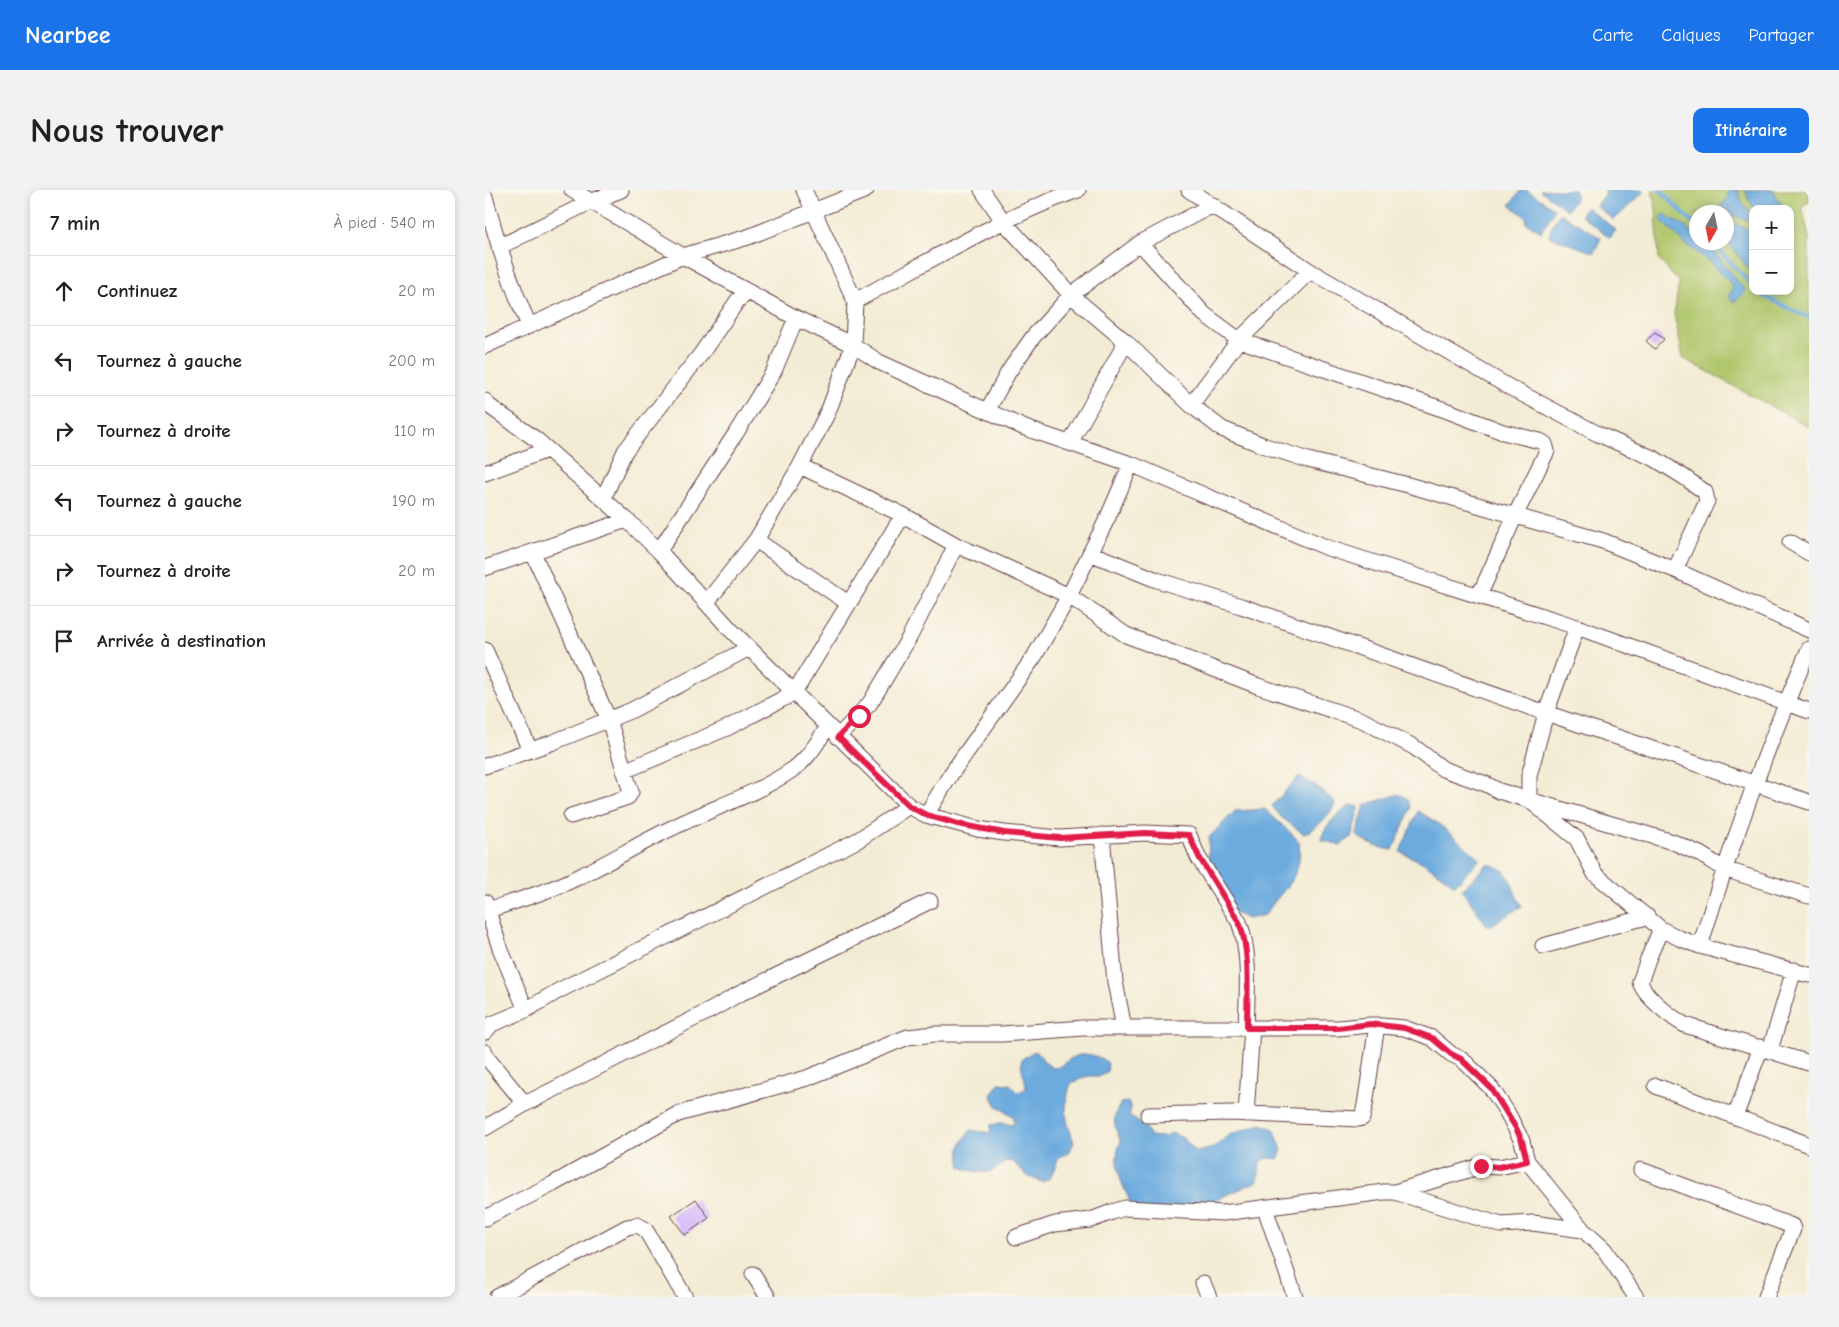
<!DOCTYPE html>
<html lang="fr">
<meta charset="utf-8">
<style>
body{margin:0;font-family:"Comic Neue",sans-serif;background:#f2f2f2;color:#202124}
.controls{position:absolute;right:15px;top:15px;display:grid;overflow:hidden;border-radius:10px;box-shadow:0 2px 8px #0003}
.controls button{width:45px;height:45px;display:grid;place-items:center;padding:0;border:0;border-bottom:1px solid #e0e0e0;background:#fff;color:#202124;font:25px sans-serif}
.compass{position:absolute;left:1204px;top:15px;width:45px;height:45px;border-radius:50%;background:#fff;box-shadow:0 2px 8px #0003;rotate:189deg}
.stop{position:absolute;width:15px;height:15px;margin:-11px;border:4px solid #e11d48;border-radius:50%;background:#fff}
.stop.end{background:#e11d48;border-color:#fff;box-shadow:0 1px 5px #0008}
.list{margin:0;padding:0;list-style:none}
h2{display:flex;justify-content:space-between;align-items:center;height:65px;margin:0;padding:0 20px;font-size:21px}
h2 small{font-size:16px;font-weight:400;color:#757577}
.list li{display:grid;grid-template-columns:32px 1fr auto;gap:15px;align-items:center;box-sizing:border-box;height:70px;padding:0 20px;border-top:1px solid #e0e0e0}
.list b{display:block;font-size:19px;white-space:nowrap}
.list em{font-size:16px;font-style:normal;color:#757577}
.icon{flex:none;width:28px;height:28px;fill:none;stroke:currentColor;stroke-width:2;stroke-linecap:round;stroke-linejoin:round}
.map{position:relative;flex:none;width:1324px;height:1107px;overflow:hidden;border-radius:10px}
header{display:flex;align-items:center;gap:30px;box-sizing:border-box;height:70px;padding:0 25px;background:#1a73e8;color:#fff}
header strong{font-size:24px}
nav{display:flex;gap:28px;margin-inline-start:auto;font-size:18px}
.intro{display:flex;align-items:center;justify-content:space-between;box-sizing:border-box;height:120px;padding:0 30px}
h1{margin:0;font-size:35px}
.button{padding:12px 22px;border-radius:10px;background:#1a73e8;color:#fff;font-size:18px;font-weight:700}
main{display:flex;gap:30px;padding:0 30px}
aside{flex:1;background:#fff;border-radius:10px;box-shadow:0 2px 8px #0003}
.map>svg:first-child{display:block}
.green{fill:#b0c76d;stroke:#7d734c;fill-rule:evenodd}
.water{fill:#6cabde;stroke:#5b6584}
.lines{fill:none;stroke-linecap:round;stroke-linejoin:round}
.stream{stroke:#6cabde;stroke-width:4}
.building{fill:#cfb2fc}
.street-casing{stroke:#633e44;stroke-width:17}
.street{stroke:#fff;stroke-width:15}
.route{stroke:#e11d48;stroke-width:6}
</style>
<header>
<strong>Nearbee</strong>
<nav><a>Carte</a><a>Calques</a><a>Partager</a></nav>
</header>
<div class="intro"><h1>Nous trouver</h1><a class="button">Itinéraire</a></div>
<main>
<aside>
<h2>7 min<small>À pied · 540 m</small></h2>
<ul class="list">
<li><svg class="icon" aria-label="ahead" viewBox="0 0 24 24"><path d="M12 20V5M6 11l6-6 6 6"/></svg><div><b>Continuez</b></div><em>20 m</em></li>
<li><svg class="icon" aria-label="left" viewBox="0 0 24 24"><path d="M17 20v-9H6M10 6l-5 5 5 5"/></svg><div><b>Tournez à gauche</b></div><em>200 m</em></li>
<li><svg class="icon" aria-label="right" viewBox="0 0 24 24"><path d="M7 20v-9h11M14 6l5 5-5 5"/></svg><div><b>Tournez à droite</b></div><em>110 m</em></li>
<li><svg class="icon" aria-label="left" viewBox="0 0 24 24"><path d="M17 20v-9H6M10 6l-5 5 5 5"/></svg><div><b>Tournez à gauche</b></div><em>190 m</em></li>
<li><svg class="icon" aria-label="right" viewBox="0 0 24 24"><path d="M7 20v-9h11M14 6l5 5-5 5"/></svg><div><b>Tournez à droite</b></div><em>20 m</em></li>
<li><svg class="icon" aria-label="arrive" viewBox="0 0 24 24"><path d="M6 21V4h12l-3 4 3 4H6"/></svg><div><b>Arrivée à destination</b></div></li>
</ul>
</aside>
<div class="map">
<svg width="1324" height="1107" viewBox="0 0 1324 1107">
<rect width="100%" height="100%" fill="#fbf7ec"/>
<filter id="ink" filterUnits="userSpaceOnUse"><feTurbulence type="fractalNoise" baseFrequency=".02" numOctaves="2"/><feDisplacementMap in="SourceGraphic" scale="10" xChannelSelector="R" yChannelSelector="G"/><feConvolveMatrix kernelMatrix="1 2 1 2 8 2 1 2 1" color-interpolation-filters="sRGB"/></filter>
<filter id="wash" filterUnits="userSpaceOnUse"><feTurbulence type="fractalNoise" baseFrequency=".0096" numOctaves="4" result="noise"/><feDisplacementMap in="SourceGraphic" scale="20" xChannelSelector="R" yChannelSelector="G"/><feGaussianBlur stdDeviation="1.12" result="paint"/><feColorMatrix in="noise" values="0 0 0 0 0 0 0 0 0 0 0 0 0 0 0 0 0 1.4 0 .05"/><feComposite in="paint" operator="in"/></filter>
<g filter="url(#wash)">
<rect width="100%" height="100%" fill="#f3ecd5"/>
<path class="green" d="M 1167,0 L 1324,0 L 1324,12 L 1317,16 L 1324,48 L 1324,237 L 1198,168 L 1189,124 L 1194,93 L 1174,69 L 1171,18 ZM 1268,19 L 1305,19 L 1305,101 L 1268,101 ZM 1212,22 L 1242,22 L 1242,52 L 1212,52 Z"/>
<path class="water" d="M 1036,0 L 1042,0 L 1070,19 L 1056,42 L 1041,32 L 1042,28 L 1025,15 Z
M 1055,0 L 1089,0 L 1092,7 L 1082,20 Z
M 1122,0 L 1159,0 L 1160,1 L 1129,30 L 1111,16 Z
M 1243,0 L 1253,0 L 1258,15 L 1268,24 L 1268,32 L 1237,22 L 1236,16 L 1242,8 Z
M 1261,0 L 1288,0 L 1292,10 L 1296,10 L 1294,19 L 1270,19 L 1263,9 Z
M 1101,17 L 1131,40 L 1125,48 L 1096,25 Z
M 1075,23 L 1116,48 L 1109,63 L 1064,46 L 1068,34 Z
M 1179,24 L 1201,37 L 1211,46 L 1212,52 L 1218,53 L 1229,62 L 1261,101 L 1249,112 L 1244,107 L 1248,96 L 1224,72 L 1198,52 L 1175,29 Z
M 1242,31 L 1268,41 L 1268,84 L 1242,51 Z
M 813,587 L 830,595 L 850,612 C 847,625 830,639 819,644 L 796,627 L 787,616 Z
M 914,604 L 923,609 L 926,618 L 908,660 C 894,658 882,654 871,645 L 880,615 Z
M 867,615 L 874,617 L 866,648 L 855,655 L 836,650 C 839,635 853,623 867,615 Z
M 780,619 L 814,651 C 818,689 799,696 780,725 L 762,729 L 748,722 L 723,669 L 724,647 L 750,621 Z
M 933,621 L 954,634 L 995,669 L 970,695 L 939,673 L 915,662 Z
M 1002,674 C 1029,678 1024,697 1037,716 L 1003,737 L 977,700 Z
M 549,861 L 555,864 L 559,872 L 568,878 C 579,877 577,874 585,869 C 598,861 611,864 623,873 L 622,882 L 616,886 L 603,886 L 586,893 C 578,918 580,928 589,952 L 585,961 L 574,968 L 565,988 L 557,992 L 542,986 L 528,972 L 521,971 C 506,986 494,984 476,977 C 473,958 474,955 486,940 L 505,943 L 506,935 L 516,933 L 528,935 L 529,927 L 512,916 L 506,905 L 514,893 L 525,894 L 533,902 L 541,899 C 541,887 535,881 537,869 Z
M 643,912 L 646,918 L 644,926 L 659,936 L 664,946 L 680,947 L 687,943 L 698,948 L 711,962 L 728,958 L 744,945 L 776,934 L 789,939 L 797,960 L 793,969 L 783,968 L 775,972 L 773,991 L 733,1009 L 722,1022 L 650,1022 C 641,1002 624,973 636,952 C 629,935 626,929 636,913 Z"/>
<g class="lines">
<path class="stream" d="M 1175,0 L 1212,37
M 1226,52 L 1268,96
M 1273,101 L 1277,105 L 1324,128"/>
</g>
<g id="blocks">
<path class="building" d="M 1170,142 L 1179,149 L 1170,159 L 1161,151 Z
M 211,1009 L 224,1028 L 200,1045 L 186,1026 Z"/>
</g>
</g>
<g filter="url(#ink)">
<use href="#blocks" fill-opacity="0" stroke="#633e44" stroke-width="1"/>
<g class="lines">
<g class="street-casing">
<path id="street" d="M 87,0 L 198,66 L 311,128 L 368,155 L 394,172 L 540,238 L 646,274 L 843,358 L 1092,437 L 1324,521
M 497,0 L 518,31 L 586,105 L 641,152 L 706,215 L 737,239 L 780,256 L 823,270 L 923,295 L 1118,351 L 1190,380 L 1324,440
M 704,0 L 825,81 L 1024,197 L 1113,244 L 1170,269 L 1199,287 L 1220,302 L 1222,311 L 1190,380
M 0,7 C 12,51 25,94 44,135
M 655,53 L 719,124 L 754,150 L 963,221 L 1018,242 L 1055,251 L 1060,254 L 1062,261 L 1030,326 L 994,406
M 14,57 L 105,12 L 136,0
M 370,111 C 443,72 515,28 593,0
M 0,156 L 198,66 L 263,47 L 381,0
M 0,211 L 4,216 L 52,250 L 142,330
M 706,215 L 754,150 L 825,81
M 502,221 L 524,181 L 548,147 L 586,105 L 655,53 L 728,15
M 585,253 L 641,152
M 315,276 L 418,325 L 471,355 L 512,373 L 584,406 L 641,445 L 773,496 L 877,530 L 929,557 L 958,579 L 1001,594 L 1014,601 L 1044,610 L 1092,649 L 1110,684 L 1176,739 L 1194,748 L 1215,756 L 1324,785
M 0,283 L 62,260
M 118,309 L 140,261 L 216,164 L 253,110 L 264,102
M 271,350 L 363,413
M 1305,352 L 1324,363
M 174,361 L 251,243 L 289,181 L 311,128
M 48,363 L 124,530 L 146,602 L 143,607 L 86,626
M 605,363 L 672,390 L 756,416 L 1061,523 L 1324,612
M 0,378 L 142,330 L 174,361 L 246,440 L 424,616 L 441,625 L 493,639 L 519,643 L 575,648 L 660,643 L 704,645 L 713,667 L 754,732 C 766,762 762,805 761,838
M 222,412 L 271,350 L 315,276 L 343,222 L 368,155 L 370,111 L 319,0
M 1092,437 L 1061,523 L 1044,586 L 1044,610 L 1188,652 L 1215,664 L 1239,679 L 1324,706
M 0,460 L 45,560
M 353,547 L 385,513 L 399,490 L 424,448 L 471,355
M 0,576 L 66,553 L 147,520 L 264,458
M 139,581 L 242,538 L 309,503 L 418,325
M 441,625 L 466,584 L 549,467 L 584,406 L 623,327 L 646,274
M 617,645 L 630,792 L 639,838
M 0,712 L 15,758 L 41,820
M 3,720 C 31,711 59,703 85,691 C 120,675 153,654 187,638 C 227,618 270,605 307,580 C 323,569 332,553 343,536
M 1176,739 L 1163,769 L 1155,792 C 1159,806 1187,828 1200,835 L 1324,873
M 1058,756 C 1093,747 1127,735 1163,727
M 1215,756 C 1246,655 1282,556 1324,459
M 0,842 L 7,834 L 41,820 L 73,801 L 373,650 L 424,616
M 1285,860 L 1309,780
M 0,862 L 3,869 L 40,914
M 1171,896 L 1324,955
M 761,924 L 767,838
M 663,925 L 745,923 L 874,929 L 877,928 L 880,915 L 892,835
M 1250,927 L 1276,857
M 0,938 L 40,914 L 226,820 L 252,805 L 445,711
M 1156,980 L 1307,1036 L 1308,1039 L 1281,1107
M 910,1002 L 996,976 L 1014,977 L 1042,971
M 780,1018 L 810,1107
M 0,1028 L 68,994 L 193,924 L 322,888 L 423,847 L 450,844 L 517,844 L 598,838 L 853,838 L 886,835 L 919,838 L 947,848 L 966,864 L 976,869 L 982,874 L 1006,898 L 1022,922 L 1037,951 L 1042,971 L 1098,1040 L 1119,1059 L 1151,1107
M 531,1047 L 570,1034 L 606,1030 L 627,1022 L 640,1018 L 738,1023 L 899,1002 L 910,1002 L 1016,1035 L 1048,1033 L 1098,1040
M 268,1084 L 283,1107
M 718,1093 L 724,1107
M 12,1107 L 142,1037 L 152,1035 L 160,1039 L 200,1107"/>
</g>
<use href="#street" class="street"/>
</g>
</g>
<g class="lines" filter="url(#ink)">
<path class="route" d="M 374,526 L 353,547 L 424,616 L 441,625 L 473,634 L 519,643 L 575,648 L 660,643 L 704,645 L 714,667 L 754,732 C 766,762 762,805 762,838 L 853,838 L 886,834 L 919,838 L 947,848 L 966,864 L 976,869 L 1006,898 L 1031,938 L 1037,951 L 1042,971 L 1014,977 L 996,976"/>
</g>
</svg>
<div class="controls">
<button>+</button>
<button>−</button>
</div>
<svg class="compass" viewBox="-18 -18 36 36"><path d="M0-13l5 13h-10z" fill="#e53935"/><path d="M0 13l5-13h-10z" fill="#757577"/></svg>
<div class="stop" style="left:374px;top:526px"></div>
<div class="stop end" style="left:996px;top:976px"></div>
</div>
</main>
